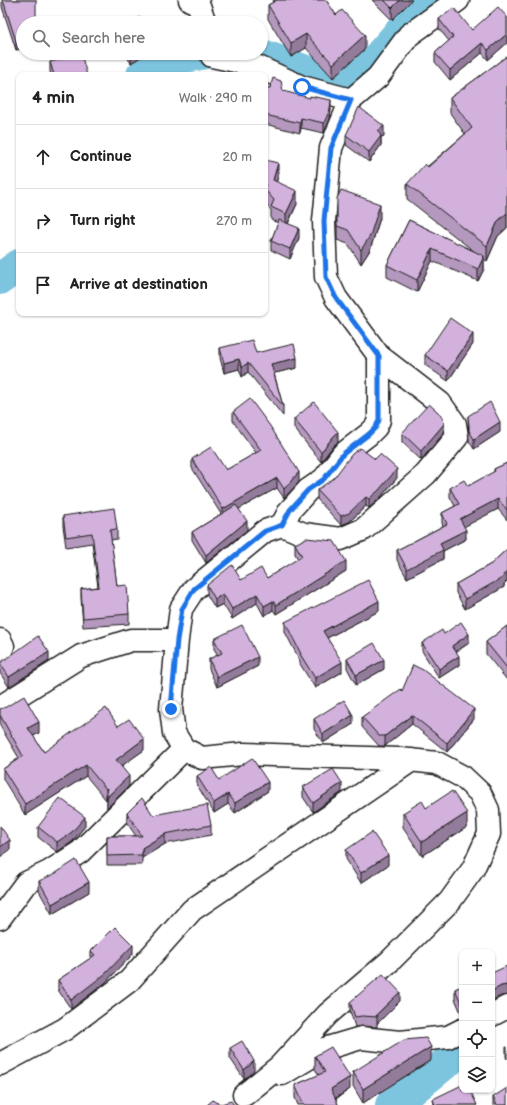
<!DOCTYPE html>
<meta charset="utf-8">
<style>
body{margin:0;font-family:"Balsamiq Sans",sans-serif;background:#f2f2f2;color:#222}
.controls{position:absolute;right:12px;bottom:12px;display:grid;overflow:hidden;border-radius:8px;box-shadow:0 1px 3px #0004}
.controls button{width:36px;height:36px;display:grid;place-items:center;padding:0;border:0;border-bottom:1px solid #e0e0e0;background:#fff;color:#222;font:20px sans-serif}
.stop{position:absolute;width:12px;height:12px;margin:-9px;border:3px solid #1a73e8;border-radius:50%;background:#fff}
.stop.end{background:#1a73e8;border-color:#fff;box-shadow:0 1px 4px #0008}
.list{margin:0;padding:0;list-style:none}
h2{display:flex;justify-content:space-between;align-items:center;height:52px;margin:0;padding:0 16px;font-size:17px}
h2 small{font-size:13px;font-weight:400;color:#767676}
.list li{display:grid;grid-template-columns:26px 1fr auto;gap:12px;align-items:center;box-sizing:border-box;height:64px;padding:0 16px;border-top:1px solid #e0e0e0}
.list b{display:block;font-size:15px;white-space:nowrap}
.list em{font-size:13px;font-style:normal;color:#767676}
.icon{flex:none;width:22px;height:22px;fill:none;stroke:currentColor;stroke-width:2;stroke-linecap:round;stroke-linejoin:round}
.map{position:relative;flex:none;width:507px;height:1105px;overflow:hidden}
.search{position:absolute;background:#fff;box-shadow:0 1px 3px #0004;left:16px;top:16px;width:252px;height:44px;display:flex;align-items:center;gap:10px;box-sizing:border-box;padding:0 14px;border-radius:22px;color:#767676;font-size:15px}
.panel{position:absolute;background:#fff;box-shadow:0 1px 3px #0004;left:16px;top:72px;width:252px;height:244px;border-radius:8px}
.map>svg:first-child{display:block}
.lines{fill:none;stroke-linecap:round;stroke-linejoin:round}
.river{stroke:#7dc4de;stroke-width:32}
.minor-casing{stroke:#1c1c1c;stroke-width:25}
.minor{stroke:#fff;stroke-width:22}
.wall{fill:#b598be;stroke:#1c1c1c}
.shaded-wall{fill:#937c9b;stroke:#1c1c1c}
.building{fill:#d2b1dd;stroke:#1c1c1c}
.route{stroke:#1a73e8;stroke-width:5}
</style>
<div class="map">
<svg width="507" height="1105" viewBox="0 0 507 1105">
<rect width="100%" height="100%" fill="#fff"/>
<filter id="ink" filterUnits="userSpaceOnUse"><feTurbulence type="fractalNoise" baseFrequency=".025" numOctaves="2"/><feDisplacementMap in="SourceGraphic" scale="8" xChannelSelector="R" yChannelSelector="G"/><feConvolveMatrix kernelMatrix="1 2 1 2 8 2 1 2 1" color-interpolation-filters="sRGB"/></filter>
<g filter="url(#ink)">
<g class="lines">
<path class="river" d="M 257,53 L 328,79 L 348,80 L 365,72 L 418,11 L 433,0
M 142,75 L 175,59 L 205,53
M 0,279 L 19,265
M 391,1105 L 411,1091 L 462,1050"/>
<g class="minor-casing">
<path id="minor" d="M 190,0 L 198,3 L 205,23
M 211,53 L 212,56 L 254,65 L 302,87 L 351,100
M 282,525 L 290,510 L 308,490 L 324,479 L 343,454 L 369,434 L 376,427 L 379,420 L 379,356
M 0,640 L 3,646 L 0,653
M 0,707 L 81,656 L 131,640 L 177,640
M 0,918 L 26,883 L 49,872 L 80,852 L 184,749
M 492,1015 L 507,1007
M 0,1064 L 65,1029 L 129,981 L 192,910 L 412,760
M 282,1074 L 324,1049 L 361,1038 L 400,1042 L 448,1037 L 462,1030
M 244,1095 L 280,1066 L 328,1014 L 390,961 L 450,901 L 473,869 L 489,834 L 488,810 L 480,793 L 463,777 L 437,763 L 400,759 L 243,754 L 202,758 L 184,749 L 174,733 L 171,709 L 177,640 L 181,609 L 194,589 L 265,531 L 282,525 L 304,534 L 341,539 L 364,529 L 426,474 L 457,437 L 455,424 L 440,403 L 379,356 L 336,298 L 326,277 L 324,221 L 331,148 L 351,100 L 378,77 L 409,35 L 458,0"/>
</g>
<use href="#minor" class="minor"/>
</g>
<path class="wall" d="M 2,0 L 36,0 L 23,23 L 23,48 L 16,50 L 2,7 Z
M 273,0 L 326,0 L 336,15 L 365,49 L 333,78 L 306,48 L 291,57 L 268,19 L 268,5 L 274,2 Z
M 372,0 L 412,0 L 392,20 Z
M 507,17 L 507,43 L 488,60 L 482,53 L 450,80 L 435,62 L 435,53 L 449,41 L 439,29 L 439,19 L 472,30 Z
M 124,53 L 147,53 L 131,63 Z
M 507,56 L 507,228 L 498,236 L 487,261 L 484,259 L 484,269 L 478,281 L 432,261 L 417,292 L 387,277 L 387,265 L 409,220 L 475,252 L 407,199 L 407,184 L 465,134 L 450,113 L 450,98 Z
M 50,62 L 87,75 L 51,75 L 50,72 Z
M 265,87 L 283,91 L 331,109 L 330,119 L 324,133 L 301,128 L 300,133 L 265,124 Z
M 346,135 L 384,136 L 381,137 L 381,145 L 369,162 L 346,145 Z
M 265,160 L 278,177 L 276,182 L 297,204 L 288,224 L 299,238 L 290,259 L 271,250 L 271,241 L 278,223 L 271,220 L 271,210 L 265,204 Z
M 337,207 L 380,218 L 370,250 L 361,264 L 348,244 L 337,240 Z
M 473,344 L 448,381 L 425,365 L 425,355 Z
M 220,348 L 256,353 L 297,368 L 274,373 L 283,406 L 283,416 L 248,372 L 242,377 L 239,369 L 224,373 L 220,358 Z
M 233,412 L 299,482 L 284,498 L 277,488 L 238,509 L 247,530 L 206,563 L 192,540 L 192,532 L 221,514 L 192,468 L 192,459 L 226,470 L 256,453 L 233,421 Z
M 468,416 L 500,432 L 474,449 L 469,441 Z
M 294,419 L 338,442 L 333,446 L 321,462 L 294,428 Z
M 402,433 L 444,433 L 421,460 L 402,442 Z
M 507,463 L 507,520 L 498,509 L 464,526 L 466,539 L 443,551 L 443,559 L 407,578 L 397,560 L 397,550 L 443,526 L 442,523 L 442,513 L 455,506 L 450,497 L 450,488 L 468,486 L 494,472 L 494,469 Z
M 397,478 L 379,499 L 369,508 L 366,506 L 349,522 L 341,525 L 317,499 L 317,490 Z
M 63,516 L 117,529 L 117,539 L 111,540 L 117,586 L 129,614 L 129,624 L 83,627 L 81,598 L 81,589 L 98,587 L 92,543 L 66,547 L 63,526 Z
M 295,544 L 346,571 L 276,614 L 273,610 L 264,616 L 257,603 L 232,619 L 223,604 L 215,608 L 207,595 L 207,585 L 241,580 L 267,578 L 298,559 L 295,554 Z
M 507,549 L 507,581 L 504,584 L 504,587 L 465,609 L 456,593 L 456,584 L 491,564 Z
M 379,611 L 327,638 L 342,672 L 315,688 L 300,664 L 300,661 L 285,632 L 285,622 Z
M 507,626 L 507,680 L 486,654 L 486,642 Z
M 444,634 L 469,643 L 456,652 L 459,665 L 439,678 L 422,651 L 422,643 Z
M 214,639 L 258,666 L 217,687 L 209,669 L 209,659 L 218,655 L 214,649 Z
M 347,659 L 384,669 L 356,685 L 347,668 Z
M 49,661 L 9,687 L 0,673 L 0,663 Z
M 402,691 L 474,719 L 447,752 L 412,724 L 385,746 L 379,746 L 362,727 L 362,717 Z
M 0,709 L 39,733 L 33,736 L 44,752 L 118,726 L 144,750 L 121,766 L 129,786 L 107,808 L 107,799 L 106,800 L 86,776 L 25,815 L 3,779 L 3,769 L 19,758 L 0,726 Z
M 314,719 L 353,724 L 323,743 L 314,729 Z
M 197,776 L 219,780 L 268,791 L 235,813 L 228,804 L 214,813 L 197,785 Z
M 303,787 L 342,792 L 313,812 L 303,797 Z
M 426,808 L 467,827 L 422,856 L 403,827 L 403,813 Z
M 127,813 L 153,815 L 211,825 L 211,835 L 165,844 L 142,858 L 142,865 L 107,865 L 107,836 L 136,836 L 127,823 Z
M 85,826 L 72,842 L 57,852 L 38,837 L 38,827 Z
M 346,850 L 388,865 L 361,883 L 346,859 Z
M 39,881 L 89,892 L 52,914 L 39,891 Z
M 91,951 L 133,954 L 105,983 L 71,1009 L 58,990 L 58,980 L 91,958 Z
M 462,986 L 462,1015 L 455,999 L 455,989 Z
M 400,1001 L 377,1024 L 377,1027 L 362,1026 L 355,1027 L 350,1011 L 350,1002 Z
M 506,1047 L 507,1047 L 507,1059 L 506,1057 Z
M 230,1048 L 254,1071 L 244,1079 L 230,1058 Z
M 315,1056 L 350,1089 L 336,1099 L 338,1105 L 298,1105 L 295,1098 L 295,1085 L 319,1075 L 315,1069 Z
M 431,1060 L 363,1103 L 353,1086 L 353,1072 Z
M 493,1097 L 507,1105 L 493,1105 Z
M 433,1099 L 477,1105 L 433,1105 Z"/>
<path class="shaded-wall" d="M 400,0 L 412,0 L 392,20 L 392,8 Z
M 306,34 L 306,48 L 291,57 L 291,43 Z
M 507,34 L 507,43 L 488,60 L 488,50 Z
M 365,35 L 365,49 L 333,78 L 333,64 Z
M 23,38 L 23,48 L 16,50 L 16,41 Z
M 482,43 L 482,53 L 450,80 L 450,70 Z
M 132,53 L 147,53 L 131,63 Z
M 331,100 L 331,109 L 330,119 L 324,133 L 324,123 Z
M 301,118 L 301,128 L 300,133 L 300,123 Z
M 384,126 L 384,136 L 381,137 L 381,145 L 369,162 L 369,152 L 378,131 Z
M 278,163 L 278,177 L 273,193 L 273,180 Z
M 297,191 L 297,204 L 286,227 L 286,214 Z
M 380,204 L 380,218 L 370,250 L 361,264 L 361,250 Z
M 507,213 L 507,228 L 498,236 L 487,261 L 487,246 L 498,221 Z
M 299,228 L 299,238 L 290,259 L 290,249 Z
M 432,249 L 432,261 L 417,292 L 417,280 Z
M 484,256 L 484,269 L 478,281 L 478,269 Z
M 473,334 L 473,344 L 448,381 L 448,371 Z
M 297,358 L 297,368 L 271,374 L 271,364 Z
M 239,359 L 239,369 L 224,373 L 224,363 Z
M 248,363 L 248,372 L 242,377 L 242,367 Z
M 500,422 L 500,432 L 474,449 L 474,439 Z
M 444,424 L 444,433 L 421,460 L 421,451 Z
M 338,432 L 338,442 L 333,446 L 321,462 L 321,452 L 333,437 Z
M 397,469 L 397,478 L 379,499 L 369,508 L 369,499 Z
M 299,472 L 299,482 L 284,498 L 284,489 Z
M 277,478 L 277,488 L 223,518 L 223,509 Z
M 366,497 L 366,506 L 349,522 L 341,525 L 341,516 Z
M 498,499 L 498,509 L 460,529 L 460,519 Z
M 247,521 L 247,530 L 206,563 L 206,555 Z
M 466,530 L 466,539 L 443,551 L 443,559 L 407,578 L 407,569 L 440,543 Z
M 346,561 L 346,571 L 276,614 L 276,605 Z
M 507,572 L 507,581 L 504,584 L 504,587 L 465,609 L 465,599 L 503,575 Z
M 223,594 L 223,604 L 215,608 L 215,599 Z
M 257,594 L 257,603 L 232,619 L 232,609 Z
M 273,601 L 273,610 L 264,616 L 264,606 Z
M 379,601 L 379,611 L 323,640 L 323,631 Z
M 469,634 L 469,643 L 452,654 L 452,646 Z
M 49,652 L 49,661 L 9,687 L 9,677 Z
M 459,656 L 459,665 L 439,678 L 439,669 Z
M 258,657 L 258,666 L 217,687 L 217,677 Z
M 384,660 L 384,669 L 356,685 L 356,675 Z
M 342,662 L 342,672 L 315,688 L 315,678 Z
M 474,709 L 474,719 L 447,752 L 447,743 Z
M 353,715 L 353,724 L 323,743 L 323,734 Z
M 412,715 L 412,724 L 385,746 L 385,736 Z
M 39,722 L 39,733 L 28,739 L 28,728 Z
M 144,739 L 144,750 L 116,770 L 116,760 Z
M 86,765 L 86,776 L 25,815 L 25,804 Z
M 129,776 L 129,786 L 107,808 L 107,797 Z
M 268,782 L 268,791 L 235,813 L 235,803 Z
M 342,783 L 342,792 L 313,812 L 313,803 Z
M 107,788 L 107,799 L 106,800 L 106,789 Z
M 228,794 L 228,804 L 214,813 L 214,803 Z
M 467,813 L 467,827 L 422,856 L 422,842 Z
M 85,817 L 85,826 L 72,842 L 57,852 L 57,842 Z
M 165,834 L 165,844 L 142,858 L 142,848 Z
M 10,840 L 10,850 L 0,857 L 0,847 Z
M 388,855 L 388,865 L 361,883 L 361,873 Z
M 89,882 L 89,892 L 52,914 L 52,904 Z
M 133,945 L 133,954 L 105,983 L 71,1009 L 71,1000 Z
M 507,985 L 507,995 L 501,996 L 492,1000 L 492,991 L 501,986 Z
M 400,992 L 400,1001 L 377,1024 L 377,1017 L 376,1015 Z
M 431,1047 L 431,1060 L 363,1103 L 363,1089 Z
M 254,1061 L 254,1071 L 244,1079 L 244,1070 Z
M 350,1077 L 350,1089 L 331,1101 L 331,1089 Z"/>
<path class="building" d="M 3,0 L 36,0 L 36,23 L 23,23 L 23,38 L 16,41 Z
M 277,0 L 326,0 L 336,15 L 342,10 L 365,35 L 333,64 L 306,34 L 291,43 L 268,5 Z
M 384,0 L 400,0 L 392,8 Z
M 498,7 L 507,17 L 507,34 L 488,50 L 482,43 L 450,70 L 435,53 L 453,37 L 439,19 L 454,8 L 472,30 Z
M 141,17 L 146,23 L 125,23 Z
M 81,54 L 87,75 L 54,75 L 50,62 Z
M 507,56 L 507,213 L 498,221 L 487,246 L 407,184 L 425,164 L 428,167 L 472,128 L 450,98 Z
M 273,78 L 281,81 L 283,91 L 310,98 L 310,96 L 331,100 L 330,109 L 324,123 L 301,118 L 300,123 L 265,115 L 265,87 L 270,88 Z
M 359,107 L 384,126 L 378,131 L 381,136 L 369,152 L 346,135 Z
M 265,160 L 278,163 L 273,180 L 297,191 L 286,214 L 271,207 L 274,200 L 265,190 Z
M 341,190 L 380,204 L 370,236 L 361,250 L 348,230 L 337,226 L 337,198 Z
M 279,220 L 299,228 L 290,249 L 271,241 Z
M 409,220 L 484,256 L 478,269 L 432,249 L 417,280 L 387,265 Z
M 450,318 L 473,334 L 448,371 L 425,355 Z
M 252,340 L 256,353 L 294,344 L 297,358 L 271,364 L 283,406 L 248,363 L 242,367 L 239,359 L 224,363 L 220,348 Z
M 250,399 L 270,426 L 299,472 L 284,489 L 277,478 L 223,509 L 192,459 L 211,447 L 226,470 L 261,450 L 233,412 Z
M 314,402 L 338,432 L 333,437 L 321,452 L 294,419 Z
M 490,402 L 500,422 L 474,439 L 469,431 L 469,426 L 468,416 Z
M 429,404 L 438,412 L 443,419 L 444,424 L 421,451 L 402,433 Z
M 360,448 L 375,459 L 380,454 L 397,469 L 379,490 L 369,499 L 366,497 L 349,513 L 341,516 L 317,490 L 334,478 L 352,454 Z
M 507,463 L 507,510 L 498,499 L 460,519 L 466,530 L 440,543 L 443,550 L 407,569 L 397,550 L 447,524 L 442,513 L 459,504 L 450,488 L 464,480 L 468,486 L 495,471 L 494,469 Z
M 236,505 L 247,521 L 206,555 L 192,532 Z
M 114,508 L 117,529 L 110,530 L 117,586 L 127,585 L 129,614 L 83,618 L 81,589 L 99,587 L 92,533 L 66,537 L 63,516 Z
M 306,538 L 334,541 L 346,561 L 276,605 L 273,601 L 264,606 L 257,594 L 232,609 L 223,594 L 215,599 L 207,585 L 232,565 L 241,580 L 261,568 L 267,578 L 302,556 L 295,544 Z
M 507,549 L 507,572 L 503,575 L 504,577 L 465,599 L 456,584 L 491,564 Z
M 368,580 L 379,601 L 323,631 L 342,662 L 315,678 L 300,654 L 301,654 L 285,622 Z
M 461,622 L 469,634 L 452,646 L 459,656 L 439,669 L 422,643 L 442,630 L 444,634 Z
M 242,625 L 258,657 L 217,677 L 209,659 L 222,653 L 214,639 Z
M 507,626 L 507,668 L 486,642 Z
M 38,636 L 49,652 L 9,677 L 0,663 Z
M 374,643 L 384,660 L 356,675 L 347,659 Z
M 413,665 L 423,670 L 474,709 L 447,743 L 412,715 L 385,736 L 379,736 L 362,717 L 401,689 L 402,691 Z
M 24,696 L 39,722 L 28,728 L 44,752 L 106,708 L 118,726 L 129,719 L 144,739 L 116,760 L 129,776 L 107,797 L 107,788 L 106,789 L 86,765 L 25,804 L 3,769 L 23,756 L 0,715 L 0,709 L 6,707 Z
M 344,700 L 353,715 L 323,734 L 314,719 Z
M 252,758 L 268,782 L 235,803 L 228,794 L 214,803 L 197,776 L 211,767 L 219,780 Z
M 333,769 L 342,783 L 313,803 L 303,787 Z
M 452,791 L 467,813 L 422,842 L 403,813 L 422,801 L 426,808 Z
M 60,798 L 85,817 L 72,832 L 57,842 L 38,827 Z
M 142,798 L 153,815 L 207,805 L 211,825 L 165,834 L 142,848 L 142,855 L 107,856 L 107,836 L 142,836 L 127,813 Z
M 0,826 L 10,840 L 0,847 Z
M 372,832 L 388,855 L 361,873 L 346,850 Z
M 76,860 L 89,882 L 52,904 L 39,881 L 56,873 Z
M 115,927 L 133,945 L 105,974 L 71,1000 L 58,980 L 95,955 L 91,951 Z
M 507,966 L 507,985 L 501,986 L 492,991 L 492,973 Z
M 383,974 L 400,992 L 376,1015 L 377,1017 L 362,1016 L 355,1017 L 350,1002 Z
M 462,986 L 462,1005 L 455,989 Z
M 426,1038 L 431,1047 L 363,1089 L 353,1072 L 404,1040 Z
M 242,1041 L 254,1061 L 244,1070 L 230,1048 Z
M 331,1047 L 350,1077 L 331,1089 L 338,1104 L 337,1105 L 304,1105 L 295,1085 L 325,1072 L 315,1056 Z
M 462,1085 L 462,1090 L 470,1090 L 477,1105 L 435,1105 L 433,1099 Z
M 507,1088 L 507,1105 L 497,1105 L 493,1097 Z
M 213,1100 L 215,1102 L 221,1104 L 231,1101 L 234,1105 L 207,1105 Z"/>
</g>
<g class="lines" filter="url(#ink)">
<path class="route" d="M 171,709 L 177,640 L 182,609 L 194,589 L 265,531 L 282,525 L 290,510 L 308,490 L 324,479 L 343,454 L 369,434 L 376,427 L 379,420 L 379,356 L 336,298 L 326,277 L 324,221 L 331,148 L 351,100 L 302,87"/>
</g>
</svg>
<div class="controls">
<button>+</button>
<button>−</button>
<button><svg class="icon" aria-label="locate" viewBox="0 0 24 24"><circle cx="12" cy="12" r="6"/><path d="M12 2v4M12 18v4M2 12h4M18 12h4"/></svg></button>
<button><svg class="icon" aria-label="layers" viewBox="0 0 24 24"><path d="M12 4l9 5-9 5-9-5zM3 14l9 5 9-5"/></svg></button>
</div>
<div class="stop" style="left:302px;top:87px"></div>
<div class="stop end" style="left:171px;top:709px"></div>
<div class="search"><svg class="icon" aria-label="search" viewBox="0 0 24 24"><circle cx="10" cy="10" r="6"/><path d="M15 15l6 6"/></svg>Search here</div>
<section class="panel">
<h2>4 min<small>Walk · 290 m</small></h2>
<ul class="list">
<li><svg class="icon" aria-label="ahead" viewBox="0 0 24 24"><path d="M12 20V5M6 11l6-6 6 6"/></svg><div><b>Continue</b></div><em>20 m</em></li>
<li><svg class="icon" aria-label="right" viewBox="0 0 24 24"><path d="M7 20v-9h11M14 6l5 5-5 5"/></svg><div><b>Turn right</b></div><em>270 m</em></li>
<li><svg class="icon" aria-label="arrive" viewBox="0 0 24 24"><path d="M6 21V4h12l-3 4 3 4H6"/></svg><div><b>Arrive at destination</b></div></li>
</ul>
</section>
</div>
